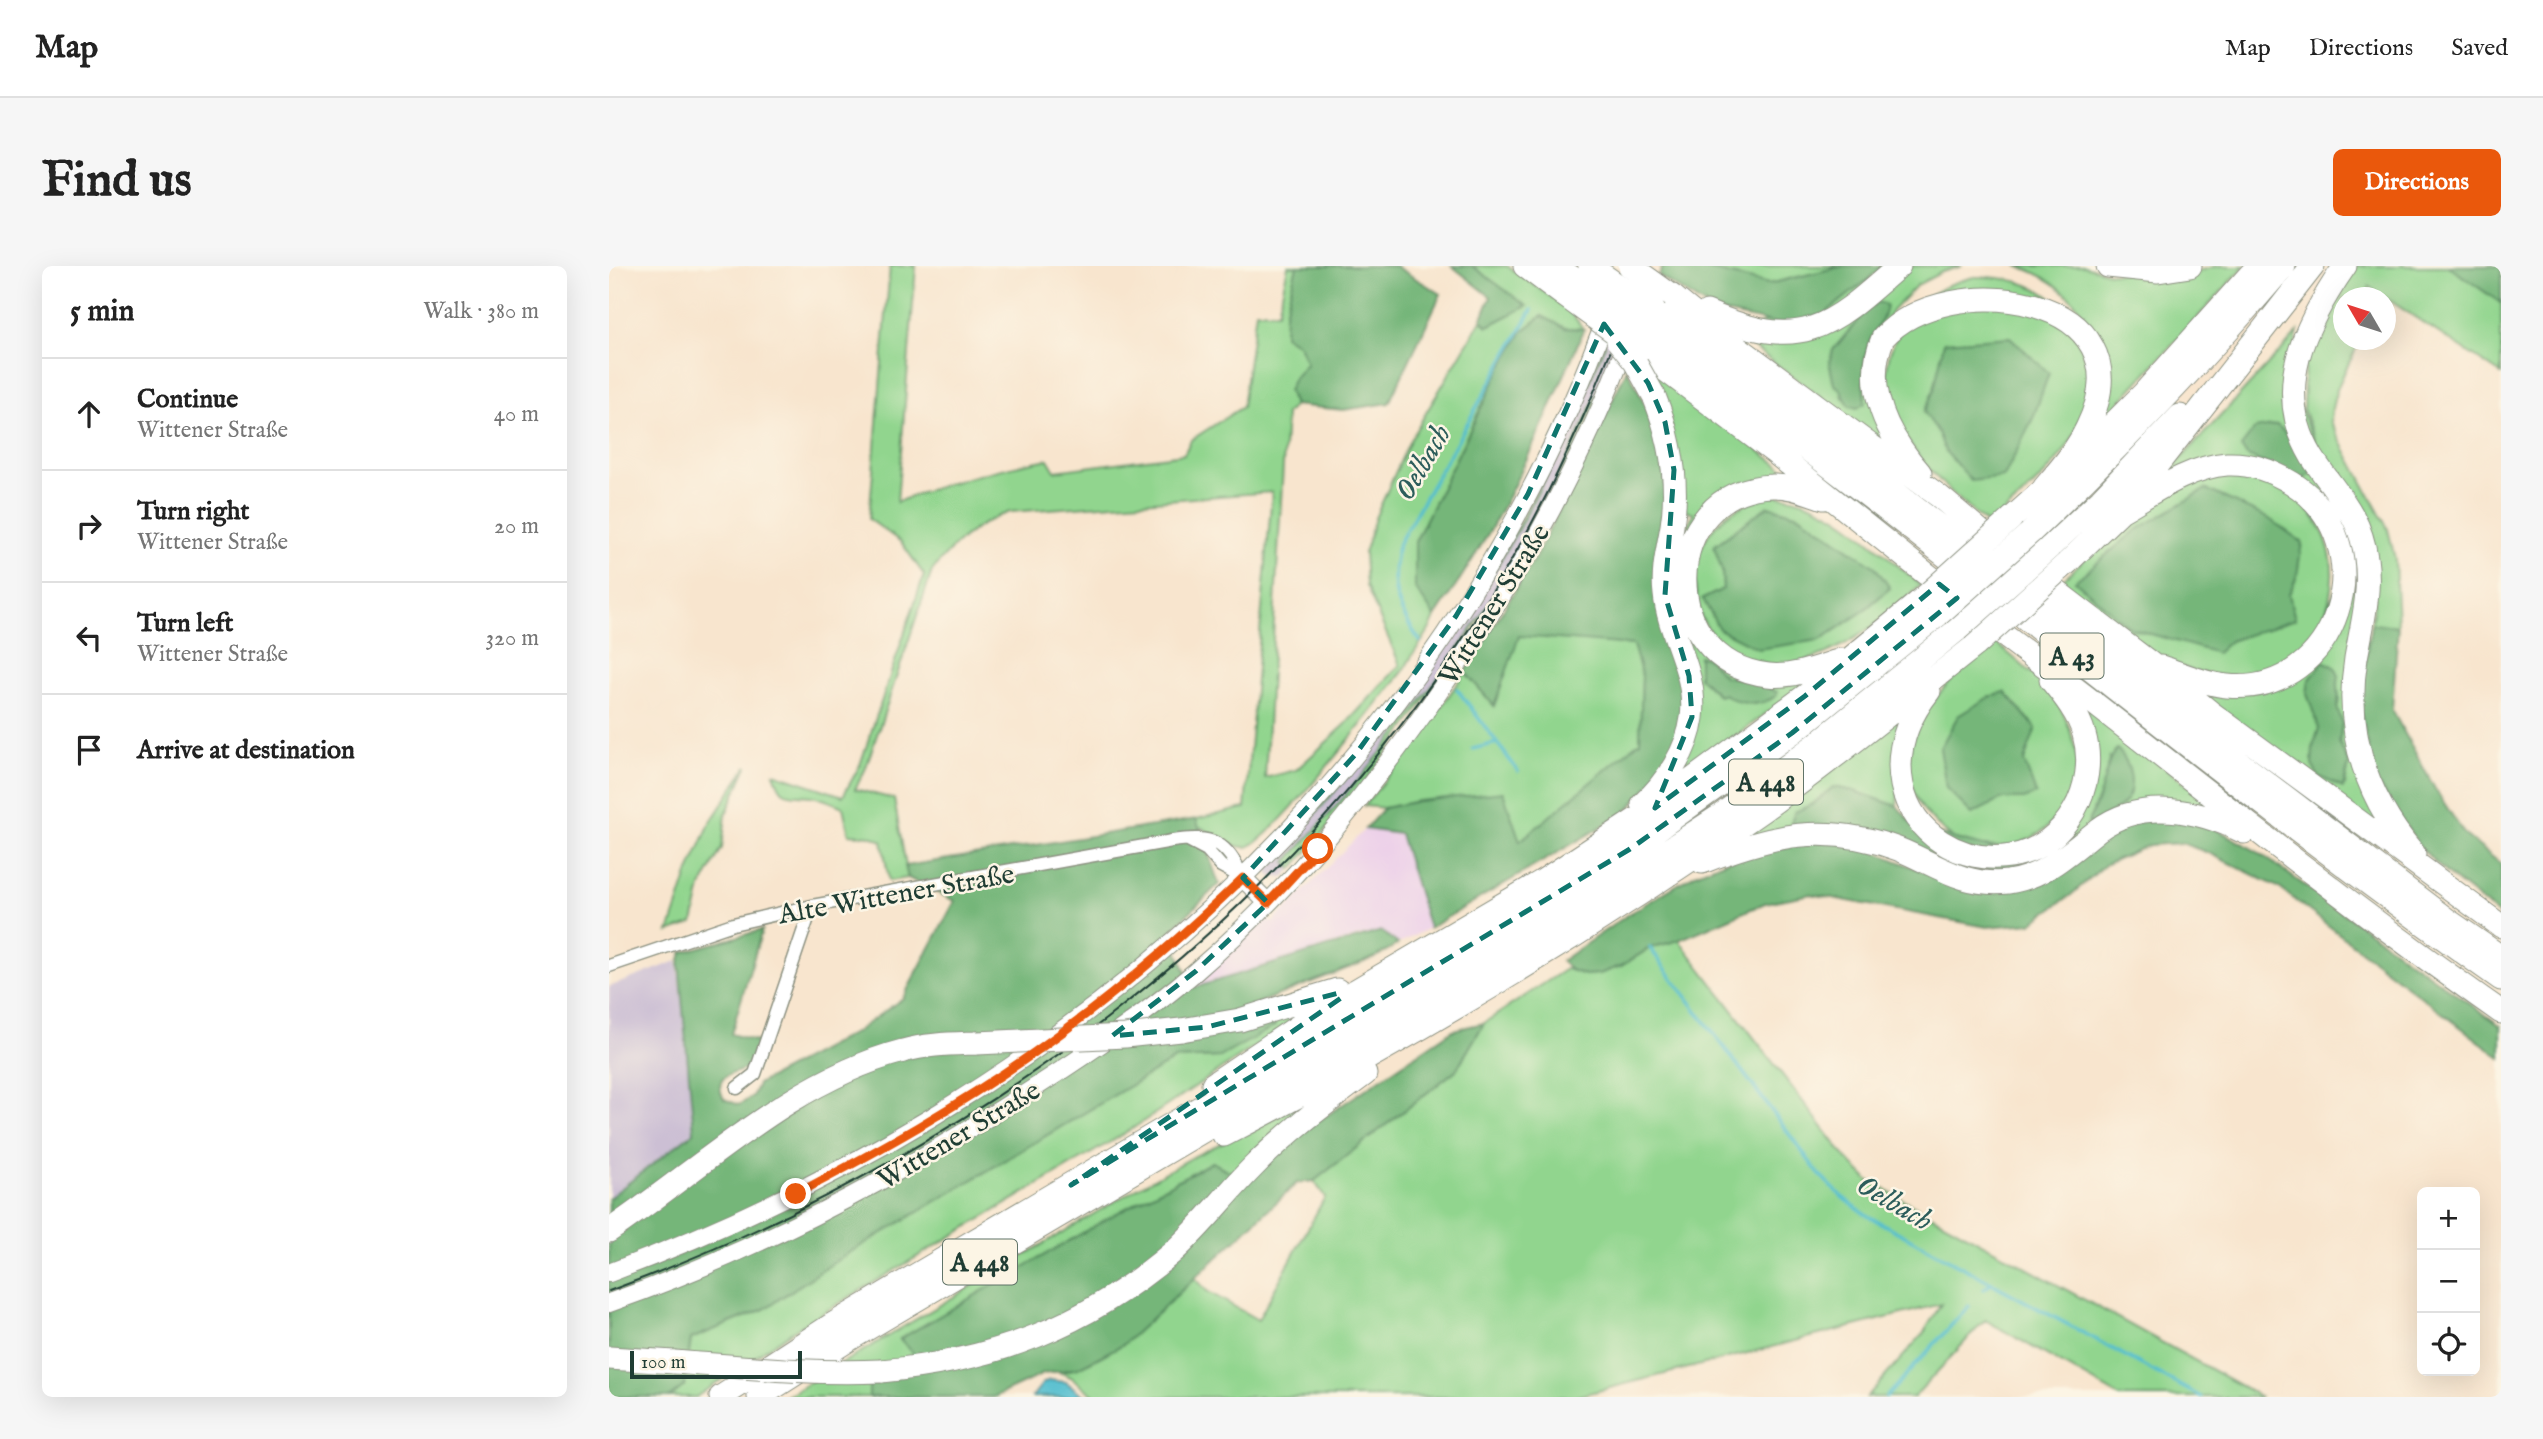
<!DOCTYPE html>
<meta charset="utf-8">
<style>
body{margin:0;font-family:"IM FELL English",serif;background:#f6f6f6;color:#222}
.controls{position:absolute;right:21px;bottom:21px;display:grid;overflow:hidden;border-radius:10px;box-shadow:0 7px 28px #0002}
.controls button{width:63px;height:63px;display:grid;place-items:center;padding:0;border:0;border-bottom:2px solid #e0e0e0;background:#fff;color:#222;font:35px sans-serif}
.compass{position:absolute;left:1724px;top:21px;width:63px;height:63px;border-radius:50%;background:#fff;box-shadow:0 7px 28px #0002;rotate:309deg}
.scale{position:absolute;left:21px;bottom:18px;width:172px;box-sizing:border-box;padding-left:7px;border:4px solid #1f3d34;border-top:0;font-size:19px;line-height:24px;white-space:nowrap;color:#1f3d34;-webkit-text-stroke:5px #fcf5e5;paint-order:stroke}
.stop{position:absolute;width:21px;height:21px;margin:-16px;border:5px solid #ea580c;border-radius:50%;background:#fff}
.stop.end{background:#ea580c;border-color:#fff;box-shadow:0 2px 7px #0008}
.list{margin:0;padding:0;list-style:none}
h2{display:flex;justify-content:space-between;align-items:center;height:91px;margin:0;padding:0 28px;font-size:30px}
h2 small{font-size:23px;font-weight:400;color:#767676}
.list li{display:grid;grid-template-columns:46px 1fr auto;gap:21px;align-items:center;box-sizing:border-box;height:112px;padding:0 28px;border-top:2px solid #e0e0e0}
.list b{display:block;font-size:26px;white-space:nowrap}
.list p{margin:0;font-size:23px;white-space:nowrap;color:#767676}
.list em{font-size:23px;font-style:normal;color:#767676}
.icon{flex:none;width:38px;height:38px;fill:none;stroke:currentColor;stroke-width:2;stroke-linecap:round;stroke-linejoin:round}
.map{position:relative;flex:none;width:1892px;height:1131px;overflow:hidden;border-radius:10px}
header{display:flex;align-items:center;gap:42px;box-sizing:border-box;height:98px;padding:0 35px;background:#fff;border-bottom:2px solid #e0e0e0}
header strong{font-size:33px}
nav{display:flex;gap:38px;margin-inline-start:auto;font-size:24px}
.intro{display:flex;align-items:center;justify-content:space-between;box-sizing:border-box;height:168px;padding:0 42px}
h1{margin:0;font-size:49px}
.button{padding:18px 32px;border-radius:10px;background:#ea580c;color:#fff;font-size:24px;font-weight:700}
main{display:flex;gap:42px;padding:0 42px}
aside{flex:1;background:#fff;border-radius:10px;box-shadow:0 7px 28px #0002}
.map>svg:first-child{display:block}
.built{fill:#edd1e9}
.industrial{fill:#ccbfd4}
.green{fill:#91d58e;stroke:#588961;stroke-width:2;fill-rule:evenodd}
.forest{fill:#74b679;stroke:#4a7a56;stroke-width:2}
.water{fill:#53becf;stroke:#397e82;stroke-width:2}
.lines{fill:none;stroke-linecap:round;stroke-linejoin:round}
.stream{stroke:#53becf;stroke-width:3.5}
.minor-casing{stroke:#8c9181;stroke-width:15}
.secondary-casing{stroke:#8c9181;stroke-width:20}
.motorway-casing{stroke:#8c9181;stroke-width:25}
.minor{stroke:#fff;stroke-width:12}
.secondary{stroke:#fff;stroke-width:18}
.motorway{stroke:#fff;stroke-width:23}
.tram{stroke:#1f3d34;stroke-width:2}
.motorway-bridge-casing{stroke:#8c9181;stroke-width:25;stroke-linecap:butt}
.motorway-bridge{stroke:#fff;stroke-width:23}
.route{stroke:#ea580c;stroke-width:9}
.marked{fill:none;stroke:#0f766e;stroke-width:5;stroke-dasharray:14 9;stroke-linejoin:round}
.labels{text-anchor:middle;stroke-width:5;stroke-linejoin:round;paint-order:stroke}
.shield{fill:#fcf5e5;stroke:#617469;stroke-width:2}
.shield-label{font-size:26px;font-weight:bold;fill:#1f3d34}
.street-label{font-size:28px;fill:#1f3d34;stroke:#fcf5e5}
.water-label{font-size:30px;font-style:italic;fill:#2c5d5b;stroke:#fcf5e5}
</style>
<header>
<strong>Map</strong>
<nav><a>Map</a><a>Directions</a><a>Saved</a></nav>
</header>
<div class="intro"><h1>Find us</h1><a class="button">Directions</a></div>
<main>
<aside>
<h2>5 min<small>Walk · 380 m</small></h2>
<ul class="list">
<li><svg class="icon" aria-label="ahead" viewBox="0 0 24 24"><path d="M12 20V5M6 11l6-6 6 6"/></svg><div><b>Continue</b><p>Wittener Straße</p></div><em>40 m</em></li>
<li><svg class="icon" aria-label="right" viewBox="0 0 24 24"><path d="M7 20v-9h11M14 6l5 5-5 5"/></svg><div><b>Turn right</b><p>Wittener Straße</p></div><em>20 m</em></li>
<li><svg class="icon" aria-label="left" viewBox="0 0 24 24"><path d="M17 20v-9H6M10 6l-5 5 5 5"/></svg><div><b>Turn left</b><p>Wittener Straße</p></div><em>320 m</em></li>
<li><svg class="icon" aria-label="arrive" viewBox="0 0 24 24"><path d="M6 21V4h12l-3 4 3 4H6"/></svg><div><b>Arrive at destination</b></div></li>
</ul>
</aside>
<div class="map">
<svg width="1892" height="1131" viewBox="0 0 1892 1131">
<rect width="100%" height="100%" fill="#fcf5e5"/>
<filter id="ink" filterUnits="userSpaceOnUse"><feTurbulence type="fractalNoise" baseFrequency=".0143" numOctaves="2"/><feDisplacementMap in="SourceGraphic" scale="14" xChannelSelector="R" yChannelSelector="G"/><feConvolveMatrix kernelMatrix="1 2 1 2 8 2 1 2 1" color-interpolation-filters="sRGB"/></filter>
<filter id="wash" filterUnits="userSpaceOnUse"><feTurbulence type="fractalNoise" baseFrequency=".00686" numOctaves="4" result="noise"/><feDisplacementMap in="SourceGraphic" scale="28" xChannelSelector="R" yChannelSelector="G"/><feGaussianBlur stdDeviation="1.57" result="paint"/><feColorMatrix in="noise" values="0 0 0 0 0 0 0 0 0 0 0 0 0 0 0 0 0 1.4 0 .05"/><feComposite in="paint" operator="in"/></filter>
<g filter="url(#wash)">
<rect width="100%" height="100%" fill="#f8e5ce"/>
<path class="built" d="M 756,563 L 791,568 L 820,662 L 789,678 L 771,665 L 750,670 L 584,722 L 582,718 L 655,651 L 663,657 Z"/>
<path class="industrial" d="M 1022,0 L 1039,0 L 1006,90 L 956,204 L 894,317 L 806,448 L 675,612 L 662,611 L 658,605 L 661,594 L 713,538 L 793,440 L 839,375 L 881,309 L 910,259 L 964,152 L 995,77 Z
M 68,695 L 88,872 L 0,938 L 0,721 Z"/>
<path class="green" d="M 281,0 L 307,0 L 288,236 C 337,216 387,203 439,193 L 446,205 L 575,188 L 582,174 L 633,141 L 647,45 L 669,46 L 679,0 L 688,0 L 676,47 L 698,97 L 685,112 L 680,125 L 685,139 L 677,148 L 656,512 L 687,504 L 736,459 L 791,399 L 757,320 L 755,287 L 766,252 L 801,174 L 872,54 L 879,60 L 917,40 L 863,0 L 898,0 L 958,42 L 975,63 L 956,62 L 933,51 L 914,65 L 889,107 L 806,276 L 806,321 L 826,351 C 820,370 804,384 796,403 C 775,429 661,579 637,581 C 621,582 602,565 588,560 L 587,553 L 636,542 L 663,226 L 401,246 C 369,256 343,279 323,305 L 256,504 L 246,523 L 285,533 L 299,612 L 280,615 L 273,575 L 262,570 L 240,568 L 234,541 C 224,537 212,531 202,530 C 178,527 173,534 165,507 L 234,530 L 251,499 L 315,309 L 292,276 L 260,253 Z
M 1084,0 L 1234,0 L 1160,18 Z
M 1298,0 L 1353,0 L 1333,6 L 1308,19 L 1283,45 L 1268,73 L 1283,185 L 1127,68 ZM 1256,46 L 1262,74 L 1254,110 L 1256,137 L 1234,132 L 1224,84 Z
M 1408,0 L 1475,0 L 1501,7 L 1585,6 L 1609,0 L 1636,0 L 1485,164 L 1487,71 C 1471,35 1445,11 1408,0 Z
M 1747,0 L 1839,0 L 1892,37 L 1892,108 L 1760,21 L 1758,31 L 1734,32 L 1734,74 L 1751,74 C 1739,102 1722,124 1722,157 L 1779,263 L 1786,293 L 1789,360 L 1762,358 L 1766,333 L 1694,143 L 1696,86 Z
M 1365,11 C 1393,10 1429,16 1449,39 C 1455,45 1458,55 1463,63 C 1484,101 1485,124 1467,165 C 1449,203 1410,232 1380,260 C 1323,211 1240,137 1296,57 C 1313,31 1334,18 1365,11 Z
M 1689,66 L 1678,113 L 1741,259 L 1786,576 L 1584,422 L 1688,407 L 1740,297 L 1675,204 L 1556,210 ZM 1727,421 L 1731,433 L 1728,441 L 1729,448 L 1733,457 L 1730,477 L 1740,497 L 1736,519 L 1704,481 L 1711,462 L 1698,428 Z
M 995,77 L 996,79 C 922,269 809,440 669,589 L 667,587 C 810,434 918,272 995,77 Z
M 1005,88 L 1006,90 C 990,129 974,168 955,206 C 881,349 789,482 683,603 L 677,596 C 757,510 830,418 892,318 C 936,245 972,166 1005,88 Z
M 1032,95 L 1192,216 L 1162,214 L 1078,273 L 1097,384 L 1208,409 L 1061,520 L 1073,371 L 1066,270 L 1073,270 L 1085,247 L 1076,244 ZM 1090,390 L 1097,391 L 1116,411 L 1138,412 L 1146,417 L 1147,438 L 1132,436 L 1115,428 L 1110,430 L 1090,411 Z
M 1616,209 C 1792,218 1735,471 1563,397 C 1547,390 1533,377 1519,367 C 1496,350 1473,333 1451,316 C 1491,279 1532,236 1585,217 C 1595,213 1606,212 1616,209 Z
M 1162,229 C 1222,231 1268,284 1312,319 C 1274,355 1224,396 1170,399 C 1161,399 1152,397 1144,394 C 1132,390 1119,386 1110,377 C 1080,346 1077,293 1106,260 C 1121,243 1141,236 1162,229 ZM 1159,240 L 1190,249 L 1266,301 L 1281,322 L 1253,346 L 1211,374 L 1094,333 L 1114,323 L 1113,305 L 1105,280 Z
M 910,369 L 1025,379 L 1033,410 L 1031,475 L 911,576 L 810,535 L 775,542 L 755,540 L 821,457 L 856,406 L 885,439 Z
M 1386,376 C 1408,395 1443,421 1455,449 C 1465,471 1472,497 1465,521 C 1457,550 1430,573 1402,580 C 1394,582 1383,580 1375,580 C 1370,580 1364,581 1359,580 C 1345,576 1326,558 1317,547 C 1267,482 1335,414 1386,376 Z
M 1463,430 L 1611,544 L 1595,539 L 1574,536 L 1425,603 L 1418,591 L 1478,532 ZM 1500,492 L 1521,527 C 1511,543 1496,549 1479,557 L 1496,515 Z
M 1297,446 L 1288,540 L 1245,525 L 1224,521 L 1204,538 L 1186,546 L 1184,562 L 1127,575 Z
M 138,500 L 117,548 L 113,582 L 92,621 L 84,657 L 60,666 L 79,608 L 101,557 Z
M 1070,674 L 1238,893 L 1260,915 L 1652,1131 L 1511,1131 L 1376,1054 L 1305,1131 L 1258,1131 L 1314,1068 L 1332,1038 L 965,1131 L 487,1131 L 462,1111 L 452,1107 C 508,1092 544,1051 586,1012 L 598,1025 L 649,1054 L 716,931 L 705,915 L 847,804 L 875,757 L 957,703 L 976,709 L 990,708 L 1012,700 L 1041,682 Z
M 684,749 L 687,753 L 523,863 L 185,1064 L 87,1131 L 61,1131 L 75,1120 L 82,1073 L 155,1043 L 233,991 L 566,793 L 611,791 L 663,755 Z
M 698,835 L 701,840 L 623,907 L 603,896 L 506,948 L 291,1073 L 307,1089 L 260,1120 L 260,1131 L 176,1131 L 530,921 L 586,890 Z"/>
<path class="forest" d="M 688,0 L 786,0 L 832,28 L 780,137 L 734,144 L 685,139 L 679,125 L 685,112 L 698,97 L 690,79 L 675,69 L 676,47 Z
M 843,0 L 863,0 L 918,40 L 879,60 L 872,54 L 882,31 Z
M 1054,0 L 1084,0 L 1160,18 L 1234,0 L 1276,0 L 1214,49 L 1169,58 L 1103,44 L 1050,10 Z
M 1839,0 L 1892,0 L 1892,37 Z
M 1268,36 L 1277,39 C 1276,53 1267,62 1261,75 C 1253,95 1254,116 1256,137 L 1248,142 L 1240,140 L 1232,124 L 1225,118 L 1220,96 L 1224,84 L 1256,46 Z
M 933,50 L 956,62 L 975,63 C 951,120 927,176 899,231 C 878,273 852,312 826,351 L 806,322 L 806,276 L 889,107 L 914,65 Z
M 1401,71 L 1440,107 L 1424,152 L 1395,211 L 1362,215 L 1336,185 L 1329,166 L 1315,146 L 1325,124 L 1335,76 Z
M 1018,103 C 1037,137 1048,165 1055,204 L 1075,435 L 1070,467 L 1051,507 L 1016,547 L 820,662 L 791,568 L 756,563 L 775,542 L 810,535 L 894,526 L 911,575 L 1031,475 L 1033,410 L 1024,379 L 910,370 L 885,440 L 856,406 L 927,290 L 980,184 Z
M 1668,159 L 1683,173 L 1703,207 L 1694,213 L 1638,190 L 1632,181 L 1646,163 Z
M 1597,223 L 1659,252 L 1693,276 L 1688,310 L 1680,328 L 1686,353 L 1621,375 L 1608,387 L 1521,362 L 1466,315 L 1526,265 Z
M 1159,240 L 1190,249 L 1266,301 L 1281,322 L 1253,346 L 1211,374 L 1149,383 L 1110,363 L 1094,333 L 1114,323 L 1113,305 L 1105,280 Z
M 1762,358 L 1789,360 L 1783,444 L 1826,523 L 1856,569 L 1892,598 L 1892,651 L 1837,607 L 1811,581 L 1767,516 L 1750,438 Z
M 1090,390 L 1097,391 L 1116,411 C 1137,410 1150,418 1168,426 L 1168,429 C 1152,442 1131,439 1115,428 L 1111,430 L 1090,411 Z
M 1714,395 L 1726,401 L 1730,410 C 1727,421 1732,430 1728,441 L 1733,457 L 1730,477 L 1740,497 L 1734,522 L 1709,510 L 1703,499 L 1704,481 L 1710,462 L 1698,428 L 1700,415 Z
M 1396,426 L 1427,462 L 1415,495 L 1427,528 L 1415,533 L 1393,533 L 1363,548 L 1337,522 L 1331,482 L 1349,450 L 1380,431 Z
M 1508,483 C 1522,496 1528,524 1514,538 C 1505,547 1491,552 1481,559 L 1480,553 C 1493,535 1497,491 1508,483 Z
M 1224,521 L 1245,525 L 1288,540 L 1308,563 L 1417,591 L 1425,603 L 1387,611 L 1184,562 L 1182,556 L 1186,546 L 1204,538 Z
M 1566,551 L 1611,565 L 1649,586 L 1892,760 L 1892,792 L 1669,621 L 1602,588 L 1573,577 L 1540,579 L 1497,598 L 1462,629 L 1422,657 L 1378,661 L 1202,628 L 1156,637 L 1070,674 L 1041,682 L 1012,700 L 990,708 L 976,709 L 962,704 L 952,695 L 1020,648 L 1086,608 L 1133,588 L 1212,575 L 1254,581 L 1360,624 L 1500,566 L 1534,554 Z
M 587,553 L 610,618 L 560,666 L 584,722 L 772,665 L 789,678 L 765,692 L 651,736 L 666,760 L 611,791 L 566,793 L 233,991 L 155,1043 L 82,1073 L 75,1120 L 61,1131 L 0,1131 L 0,932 L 85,866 L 70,698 L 73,686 L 153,664 L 122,768 L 152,777 L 144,800 C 129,808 101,806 115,833 L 130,839 L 143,831 L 149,818 L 245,767 L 294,732 L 346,635 L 299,612 L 296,600 Z
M 875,757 L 847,804 L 705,915 L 688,917 L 515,1078 L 469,1102 L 434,1108 L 385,1131 L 260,1131 L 260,1120 L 306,1089 L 291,1073 L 506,948 L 603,896 L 623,907 L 702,860 L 844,764 Z"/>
<path class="water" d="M 440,1114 L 457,1116 L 477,1131 L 423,1131 L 433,1118 Z"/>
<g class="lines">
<path class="stream" d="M 811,375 C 787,341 779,319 790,277 L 923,44
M 848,423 L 909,505
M 864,483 L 888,477
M 1041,682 L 1210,908 L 1233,931 L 1259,950 L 1592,1131
M 1375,1023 L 1383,1017
M 1277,1131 L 1360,1040"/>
</g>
</g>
<g filter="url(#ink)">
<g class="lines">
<g class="minor-casing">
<path id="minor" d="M 579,574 L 598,584 L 612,600 L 634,612
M 0,700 L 124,658 L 203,640 L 563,575 C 604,569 617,575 634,612
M 128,822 L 146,808 L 203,640"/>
</g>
<g class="secondary-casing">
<path id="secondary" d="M 634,612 L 659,637
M 0,1007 C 454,837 832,510 999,46
M 0,1037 C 140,988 272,920 397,840 C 462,799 527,756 586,706 C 679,626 755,532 825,433 C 903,321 971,204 1018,76"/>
</g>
<g class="motorway-casing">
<path id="motorway" d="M 916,0 L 956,30
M 946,0 L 967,14
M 1499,0 L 1549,5 L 1581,0
M 1736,0 C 1696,58 1662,123 1703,191 C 1726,227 1751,247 1757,292 C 1762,326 1753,359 1747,392 C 1735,467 1757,531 1805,588
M 1063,30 L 1095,56 L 1331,231 L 1395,285
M 1045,45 L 1170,137 L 1378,297
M 1098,46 C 1194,87 1219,63 1290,0
M 1038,64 C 1328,273 1599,507 1892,713
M 1030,84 L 1165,186 L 1345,330
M 1311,207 C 1279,170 1253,121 1274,72 C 1337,0 1545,27 1478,162 C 1467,185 1451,203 1435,222
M 1215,232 C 1199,227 1180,219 1163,220 C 1049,224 1046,396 1159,409 C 1183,412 1210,401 1232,394
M 1512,245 C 1545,226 1580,201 1618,198 C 1642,197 1664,205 1683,217 C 1779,278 1729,431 1618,420 C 1595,418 1574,408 1552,401
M 1402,253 L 1473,189 L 1534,128 L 1649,0
M 1421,267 C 1510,182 1595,94 1675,0
M 1440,282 L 1492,233 L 1571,150
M 1458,297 L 1512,245 L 1704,0
M 1422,306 L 1541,397 L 1601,446 L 1892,660
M 1405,319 L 1634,499 L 1837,653 L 1892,691
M 1371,351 C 1409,381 1448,408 1486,438 C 1620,543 1752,648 1892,746
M 1320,425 C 1298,453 1286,484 1293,519 C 1303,568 1352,598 1402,590 C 1457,581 1490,520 1475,468 C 1470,449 1455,430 1442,414
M 1034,538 C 1057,517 1079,484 1083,452 C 1089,407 1060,371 1056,328 C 1053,305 1059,283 1063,260 C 1070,215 1062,172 1045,130
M 1093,596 C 1162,569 1217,556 1289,583 C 1327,598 1353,621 1399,616 C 1436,611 1461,586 1489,564 C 1533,531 1590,544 1635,566
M 572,764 L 631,754 L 728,724
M 604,818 L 712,745 L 932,616 L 1049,539 L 1196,430 L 1311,335
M 615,869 C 802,773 982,665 1154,544 C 1227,492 1297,434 1367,379
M 0,965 C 93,902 183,814 294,785 C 318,778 343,778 368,777
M 0,1092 L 65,1096
M 272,1105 C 386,1095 477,1060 564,986 C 593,960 617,928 645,900 C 678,866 717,837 756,808
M 112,1131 L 221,1060 L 309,1008 L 943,634 L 1021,583 L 1183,467 L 1329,349
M 150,1131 L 244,1071 L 955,652 L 1112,549 L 1206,479 L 1348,364"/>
</g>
<use href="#minor" class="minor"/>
<use href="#secondary" class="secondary"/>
<use href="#motorway" class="motorway"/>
<path class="tram" d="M 0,1025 C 367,889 691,650 893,310 C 952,211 995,107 1034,0"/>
<g class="motorway-bridge-casing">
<path id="motorway-bridge" d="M 981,0 L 1045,45
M 1021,0 L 1063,30
M 967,14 L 1038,64
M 956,30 L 1030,84
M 1009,75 L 1026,96 L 1045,130
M 1311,335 L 1402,253
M 1329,349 L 1421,267
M 1348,364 L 1440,282
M 1367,379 L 1458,297
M 368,777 L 516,770 L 572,764
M 65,1096 C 135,1101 203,1108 272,1105"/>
</g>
<use href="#motorway-bridge" class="motorway-bridge"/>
</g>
</g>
<g class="lines" filter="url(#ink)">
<path class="route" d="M 187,928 C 269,885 350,840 426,786 C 499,734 569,675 634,612 L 659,637 L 709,583"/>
</g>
<path class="marked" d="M 995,58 L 1039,117 L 1056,156 L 1065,204 L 1056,329 L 1080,410 L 1083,451 L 1046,542 L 1196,430 L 1330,318 L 1348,332 L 1183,467 L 1021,583 L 462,919 L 732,732 L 730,727 L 598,761 L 503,770 L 587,705 L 659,637 L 634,612 L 746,489 L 847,350 L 919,228 Z"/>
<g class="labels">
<g class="shield">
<rect x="1431.5" y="367.5" width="63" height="45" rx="5"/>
<rect x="1120" y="493.5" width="74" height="45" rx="5"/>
<rect x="334" y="973.5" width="74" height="45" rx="5"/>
</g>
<g class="shield-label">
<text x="1463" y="399">A 43</text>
<text x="1157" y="525">A 448</text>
<text x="371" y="1005">A 448</text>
</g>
<g class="street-label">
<text transform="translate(884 338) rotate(-58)" y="10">Wittener Straße</text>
<text transform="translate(287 627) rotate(-10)" y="10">Alte Wittener Straße</text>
<text transform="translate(349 868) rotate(-31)" y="10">Wittener Straße</text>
</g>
<g class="water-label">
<text transform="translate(813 196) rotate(-60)" y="10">Oelbach</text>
<text transform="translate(1286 936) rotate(30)" y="10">Oelbach</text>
</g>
</g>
</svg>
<div class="controls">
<button>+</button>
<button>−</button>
<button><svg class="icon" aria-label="locate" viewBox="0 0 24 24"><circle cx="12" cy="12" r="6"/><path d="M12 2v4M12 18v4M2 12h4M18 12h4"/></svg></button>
</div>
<svg class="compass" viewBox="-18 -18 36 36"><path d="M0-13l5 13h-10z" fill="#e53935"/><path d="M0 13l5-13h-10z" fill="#767676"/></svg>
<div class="scale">100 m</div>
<div class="stop" style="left:709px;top:583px"></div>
<div class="stop end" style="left:187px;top:928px"></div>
</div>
</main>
